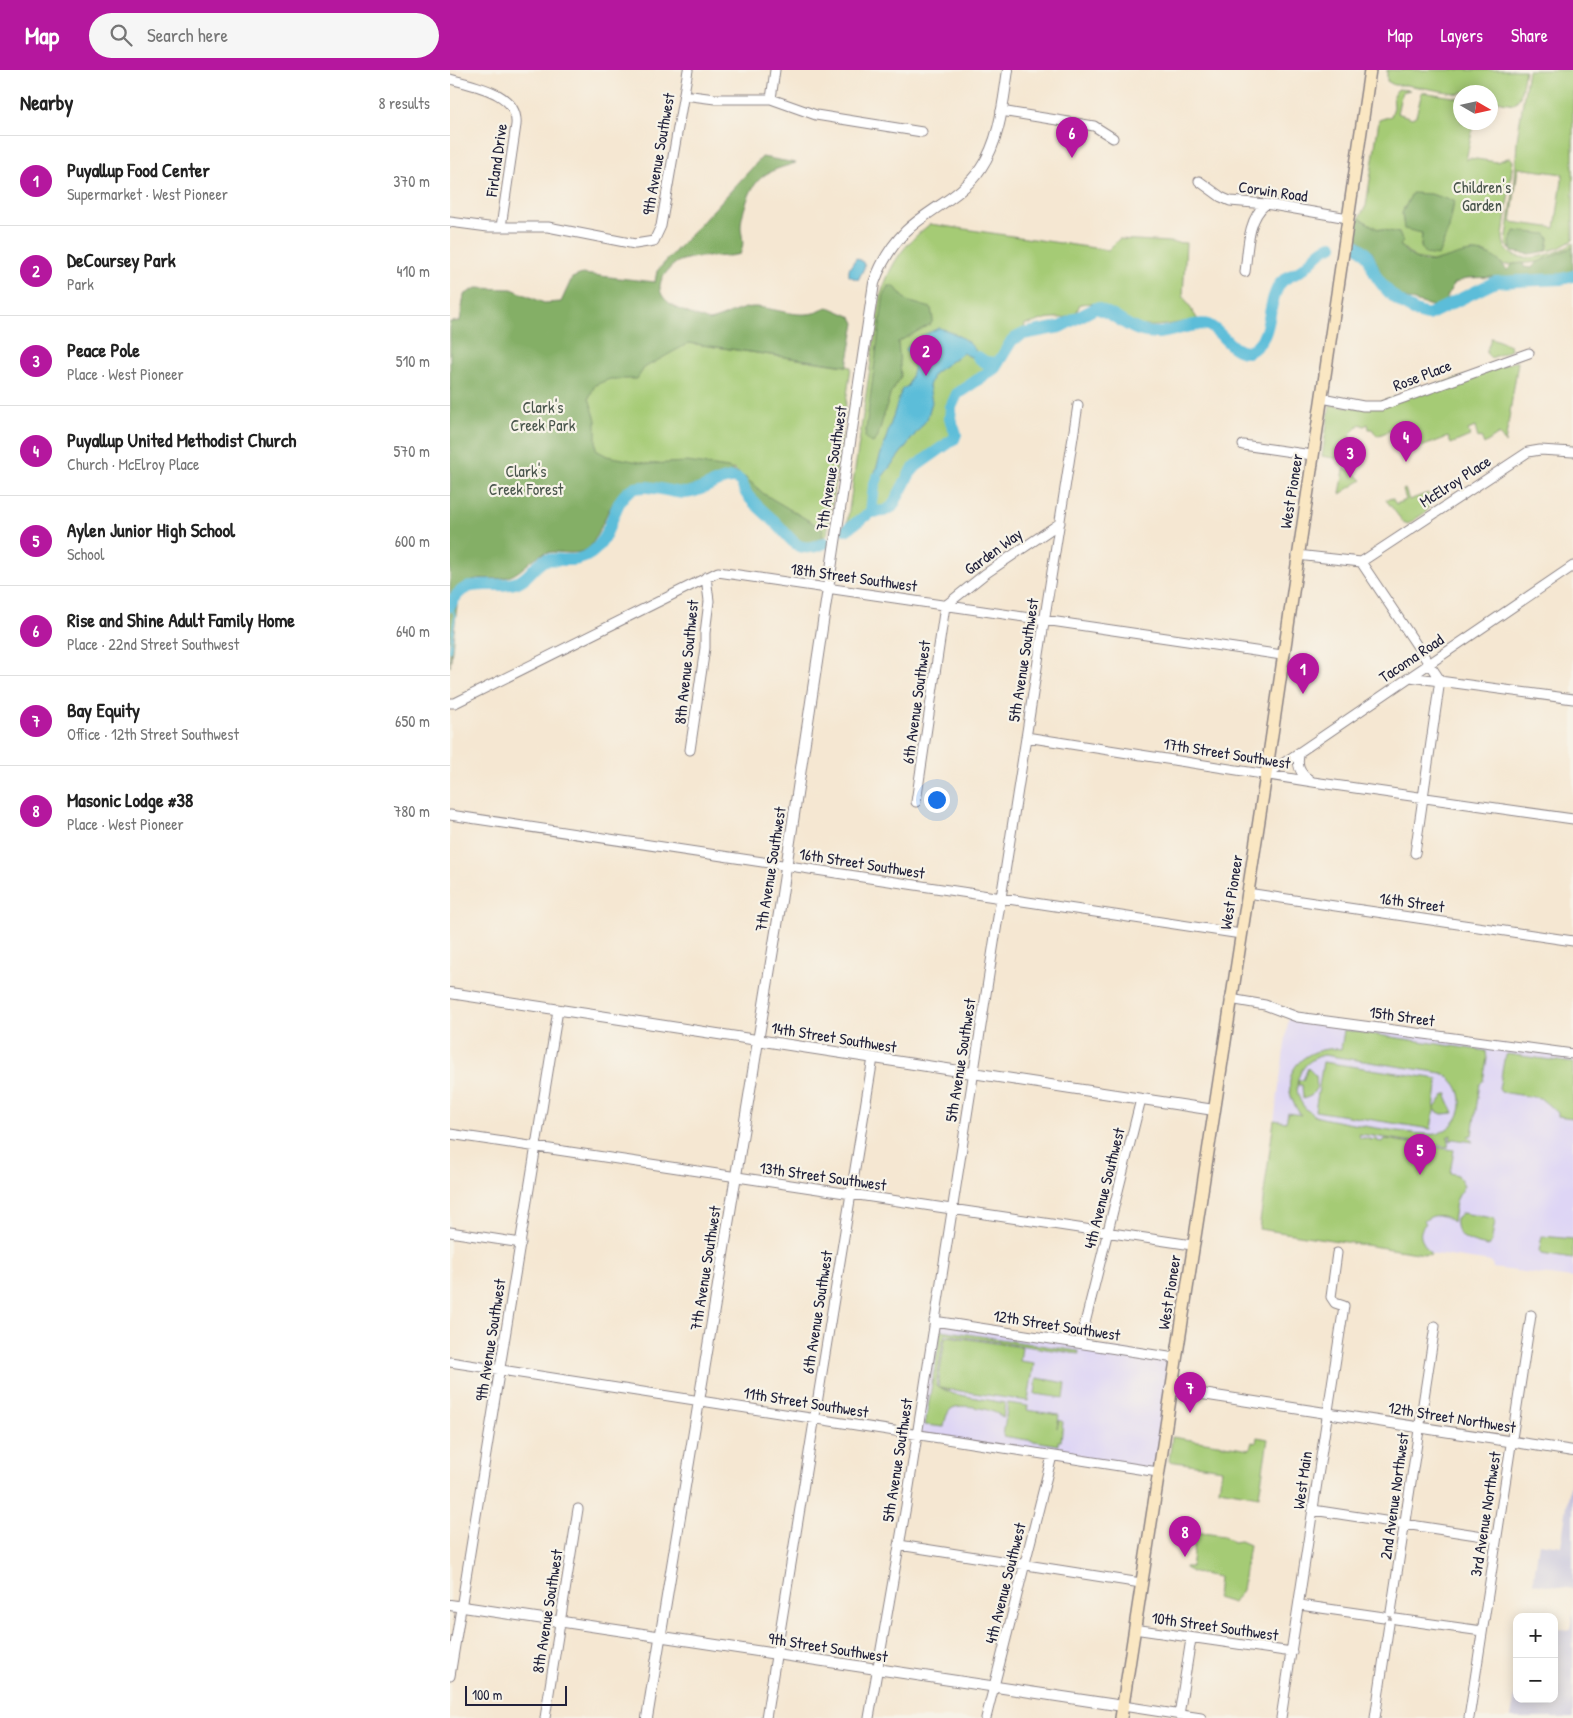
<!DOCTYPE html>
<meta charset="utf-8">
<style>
body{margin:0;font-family:"Patrick Hand",sans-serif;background:#f6f6f6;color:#222}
.controls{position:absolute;right:15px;bottom:15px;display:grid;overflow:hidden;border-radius:10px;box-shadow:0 2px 12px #0003}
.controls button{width:45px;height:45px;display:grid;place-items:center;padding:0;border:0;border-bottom:1px solid #e0e0e0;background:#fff;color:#222;font:25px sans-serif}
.compass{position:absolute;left:1003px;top:15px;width:45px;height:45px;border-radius:50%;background:#fff;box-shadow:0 2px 12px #0003;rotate:99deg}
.scale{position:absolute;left:15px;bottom:12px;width:102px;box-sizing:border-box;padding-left:5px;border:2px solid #22223b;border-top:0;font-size:14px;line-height:18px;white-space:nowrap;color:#22223b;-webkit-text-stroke:4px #f7f3e8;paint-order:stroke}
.you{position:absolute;left:486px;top:729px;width:18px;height:18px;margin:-12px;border:4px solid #fff;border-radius:50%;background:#1a73e8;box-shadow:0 0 0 8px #1a73e833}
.badge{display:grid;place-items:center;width:32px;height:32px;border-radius:50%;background:#b5179e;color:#fff;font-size:16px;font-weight:700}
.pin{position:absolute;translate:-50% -41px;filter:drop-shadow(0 1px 2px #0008)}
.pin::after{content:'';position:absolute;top:26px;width:18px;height:15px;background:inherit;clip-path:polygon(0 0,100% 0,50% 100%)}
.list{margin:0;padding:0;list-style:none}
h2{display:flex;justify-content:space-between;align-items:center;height:65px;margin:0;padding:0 20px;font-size:21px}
h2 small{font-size:16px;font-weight:400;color:#767676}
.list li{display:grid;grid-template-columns:32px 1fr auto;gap:15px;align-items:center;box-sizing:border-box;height:90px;padding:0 20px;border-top:1px solid #e0e0e0}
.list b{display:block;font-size:19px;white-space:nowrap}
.list p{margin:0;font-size:16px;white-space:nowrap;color:#767676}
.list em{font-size:16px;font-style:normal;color:#767676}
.icon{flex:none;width:28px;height:28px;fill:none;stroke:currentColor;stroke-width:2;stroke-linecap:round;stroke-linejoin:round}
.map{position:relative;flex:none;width:1123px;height:1648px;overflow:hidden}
header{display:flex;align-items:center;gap:30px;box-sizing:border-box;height:70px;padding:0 25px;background:#b5179e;color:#fff}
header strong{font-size:24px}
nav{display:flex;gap:28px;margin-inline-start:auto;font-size:18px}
.search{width:350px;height:45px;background:#f6f6f6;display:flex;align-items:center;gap:12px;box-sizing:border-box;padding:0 18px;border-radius:28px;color:#767676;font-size:19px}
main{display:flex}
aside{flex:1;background:#fff}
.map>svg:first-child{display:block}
.built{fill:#ded5f5}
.industrial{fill:#c3c1db}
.green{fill:#a5cb75;stroke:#647658;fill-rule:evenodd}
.forest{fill:#84af66;stroke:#536850}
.water{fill:#5bbdd9;stroke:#3e708a}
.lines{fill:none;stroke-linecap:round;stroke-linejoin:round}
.stream{stroke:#5bbdd9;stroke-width:2}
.river{stroke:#5bbdd9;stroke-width:12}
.minor-casing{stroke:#8c8486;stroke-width:11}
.tertiary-casing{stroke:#8c8486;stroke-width:12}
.secondary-casing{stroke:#8c8486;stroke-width:14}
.minor{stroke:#fff;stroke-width:9}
.tertiary{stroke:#fff;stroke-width:10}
.secondary{stroke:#fae7c3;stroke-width:11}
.labels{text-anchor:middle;stroke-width:4.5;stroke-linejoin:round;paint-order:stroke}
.street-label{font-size:16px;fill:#22223b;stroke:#f7f3e8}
.park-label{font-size:16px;fill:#49554c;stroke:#f7f3e8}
</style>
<header>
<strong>Map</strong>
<div class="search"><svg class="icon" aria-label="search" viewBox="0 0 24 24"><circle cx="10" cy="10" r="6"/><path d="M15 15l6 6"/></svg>Search here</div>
<nav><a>Map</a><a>Layers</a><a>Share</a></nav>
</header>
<main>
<aside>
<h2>Nearby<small>8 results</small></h2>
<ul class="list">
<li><span class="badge">1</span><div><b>Puyallup Food Center</b><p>Supermarket · West Pioneer</p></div><em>370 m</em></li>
<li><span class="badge">2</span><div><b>DeCoursey Park</b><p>Park</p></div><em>410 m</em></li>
<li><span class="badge">3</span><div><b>Peace Pole</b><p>Place · West Pioneer</p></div><em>510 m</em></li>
<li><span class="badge">4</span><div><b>Puyallup United Methodist Church</b><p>Church · McElroy Place</p></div><em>570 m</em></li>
<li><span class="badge">5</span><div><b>Aylen Junior High School</b><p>School</p></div><em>600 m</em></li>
<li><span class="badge">6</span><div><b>Rise and Shine Adult Family Home</b><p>Place · 22nd Street Southwest</p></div><em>640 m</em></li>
<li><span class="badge">7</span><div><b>Bay Equity</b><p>Office · 12th Street Southwest</p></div><em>650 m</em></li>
<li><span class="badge">8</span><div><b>Masonic Lodge #38</b><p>Place · West Pioneer</p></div><em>780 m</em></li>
</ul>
</aside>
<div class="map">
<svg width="1123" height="1648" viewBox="0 0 1123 1648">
<rect width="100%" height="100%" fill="#f7f3e8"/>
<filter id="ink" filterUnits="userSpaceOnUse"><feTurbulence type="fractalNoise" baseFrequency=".02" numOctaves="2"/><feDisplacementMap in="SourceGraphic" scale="10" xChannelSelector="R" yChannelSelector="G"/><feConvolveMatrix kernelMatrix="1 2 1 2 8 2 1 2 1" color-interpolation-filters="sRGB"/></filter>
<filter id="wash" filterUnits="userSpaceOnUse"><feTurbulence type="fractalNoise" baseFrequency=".0096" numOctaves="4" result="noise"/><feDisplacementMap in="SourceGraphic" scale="20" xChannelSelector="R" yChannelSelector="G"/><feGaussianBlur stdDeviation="1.12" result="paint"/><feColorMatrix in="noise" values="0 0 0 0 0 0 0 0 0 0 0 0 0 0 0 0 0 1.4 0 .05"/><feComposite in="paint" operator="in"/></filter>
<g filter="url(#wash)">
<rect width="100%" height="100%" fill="#f5e7d2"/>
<path class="built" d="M 839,945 L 1123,984 L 1123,1208 L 1043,1198 L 1042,1192 L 809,1159 Z
M 484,1251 L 725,1288 L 708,1402 L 467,1365 Z"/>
<path class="industrial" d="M 1123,1396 L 1123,1519 L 1083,1513 L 1089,1473 L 1111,1476 Z
M 1123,1541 L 1123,1648 L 1061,1648 L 1067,1611 L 1067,1629 L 1104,1629 L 1104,1558 L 1120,1560 Z"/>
<path class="green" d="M 937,0 L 1075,0 L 1070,27 L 1064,34 L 1041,30 L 1040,22 L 1011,22 L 1010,24 L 956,15 L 944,15 L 937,11 Z
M 1078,0 L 1123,0 L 1123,170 L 1109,178 L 1097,181 L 1099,168 L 1062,165 L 1060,180 L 1056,173 L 1065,111 L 1067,70 ZM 1068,98 L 1113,104 L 1105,158 L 1061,152 Z
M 948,19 L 960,20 L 952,22 L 947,43 L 962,48 L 966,46 L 972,22 L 1010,28 L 1011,52 L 1024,53 L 1016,90 L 1019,88 L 1047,92 L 1060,87 L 1063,91 L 1053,166 C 1052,201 1106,186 1123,173 L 1123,177 L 1089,192 L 1054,195 L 1035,183 L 1021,182 L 987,192 L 965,188 L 950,175 L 949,163 L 928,159 L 909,148 L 916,136 L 929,50 L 941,46 L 944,37 L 943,25 ZM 980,124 L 1004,131 L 1001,149 L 991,179 L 971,177 L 972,163 L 953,152 L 954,137 Z
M 480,154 L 658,180 L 669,169 L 736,173 L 733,226 L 748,250 C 727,252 704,260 683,254 C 659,246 660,230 630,234 L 626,243 C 612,251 609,246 595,249 C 588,251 583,254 575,254 L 573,264 C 554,270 556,285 545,298 C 530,314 502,315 500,342 C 499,351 501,357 506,364 L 504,369 L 466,396 L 460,403 L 442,437 L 434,441 L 421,442 L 396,460 L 431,224 C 442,191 453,176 480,154 Z
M 76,249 L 401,297 L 377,465 L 364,471 C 340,457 316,442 299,420 C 292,410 296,407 283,399 L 265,403 L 183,411 L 0,273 Z
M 1041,268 L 1060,275 L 1061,280 L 1041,288 L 1036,283 Z
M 1064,292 L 1068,292 L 1055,373 L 1049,364 L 1034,374 L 1031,367 L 1028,368 L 1025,357 L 1018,360 L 1020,366 L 1001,374 L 998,367 L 955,383 L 947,367 L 949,363 L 946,363 L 944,359 L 927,366 L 922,359 L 919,359 L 918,354 L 914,356 L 910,354 L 900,364 L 899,374 L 904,376 L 905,382 L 911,379 L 911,387 L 900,391 L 872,386 L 880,335 L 909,338 Z
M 894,399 L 902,401 L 912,410 L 890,424 Z
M 955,419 L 959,430 L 978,423 L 980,433 L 976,442 L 958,454 L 953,452 L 936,430 L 942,428 L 946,434 L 956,430 L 953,420 Z
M 894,960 L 1036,981 L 1037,989 L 1033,1011 L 1030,1014 L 1022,1065 L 1018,1066 L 1023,1072 L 1003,1069 L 1000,1071 L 1001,1065 L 997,1067 L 999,1068 L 998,1077 L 909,1064 L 910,1068 L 919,1068 L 919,1070 L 927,1069 L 927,1071 L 933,1072 L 935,1069 L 1004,1080 L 1000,1103 L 1008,1105 L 1014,1115 L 1006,1131 L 1003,1152 C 994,1144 984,1143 974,1151 L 976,1153 C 964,1166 975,1173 981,1185 L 809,1159 L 824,1050 L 836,1052 L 838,1043 L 851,1045 C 823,1009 850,975 891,979 ZM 874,985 L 992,1003 C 1004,1009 1012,1020 1011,1034 C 1011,1048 1000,1060 986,1064 C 975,1067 879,1051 865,1046 C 837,1030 843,992 874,985 Z
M 1057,984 L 1123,993 L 1123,1048 L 1108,1046 L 1108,1043 L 1090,1028 L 1051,1022 L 1049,1019 L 1054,990 Z
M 873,992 L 988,1009 L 984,1039 L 995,1024 L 998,1024 L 997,1028 L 1004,1043 L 992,1044 L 984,1040 L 981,1059 L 865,1041 Z
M 858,998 L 866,1006 L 867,1017 L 861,1026 L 853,1029 L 852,1015 L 848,1015 L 849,1010 L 853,1010 Z
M 1012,1143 L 1043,1148 L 1045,1151 L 1041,1174 L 1038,1176 C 1022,1173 1003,1168 1006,1148 Z
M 1092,1166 L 1123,1169 L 1123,1189 L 1091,1184 L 1089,1181 Z
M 491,1260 L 628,1281 L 629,1284 L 496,1264 L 493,1270 L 486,1316 L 504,1324 L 555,1333 L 553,1348 C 546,1339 509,1332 501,1339 C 496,1344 495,1351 494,1357 L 475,1355 Z
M 498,1266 L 572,1277 L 570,1291 L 584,1293 L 578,1331 L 490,1318 L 488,1315 L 495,1268 Z
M 587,1308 L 616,1313 L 614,1328 L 585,1324 Z
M 558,1333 L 578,1336 L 577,1340 L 609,1345 L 607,1358 L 609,1350 L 613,1352 L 611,1371 L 608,1371 L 608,1375 L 553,1366 Z
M 722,1367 L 800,1379 L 802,1372 L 806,1373 L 807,1367 L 818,1369 L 809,1426 L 769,1419 L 772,1399 L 719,1391 Z
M 746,1462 L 774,1466 L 783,1472 L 790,1471 L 799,1475 L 792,1520 L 783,1533 L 767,1528 L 769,1507 L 744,1503 L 735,1498 L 735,1497 L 741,1497 Z"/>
<path class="forest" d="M 312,87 L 346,93 C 320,101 307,103 297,131 C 294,140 291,148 291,158 C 292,168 295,174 290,184 C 271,189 251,184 233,190 C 224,192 218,200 213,207 C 198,233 242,244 259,251 C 274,248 291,236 306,237 C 331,239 356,252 377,237 L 381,238 L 402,247 L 405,253 L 397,296 L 239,273 L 194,298 L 187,309 L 160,309 L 145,315 L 139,328 L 146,350 L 146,380 L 157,386 L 199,394 L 237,392 L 278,398 L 296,408 L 314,424 L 373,459 L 372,467 L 360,474 L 347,472 L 301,426 L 294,410 L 286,404 C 268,402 252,416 234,418 C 219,420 203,413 188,415 C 158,419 155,461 138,479 C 122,488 106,478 92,484 C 78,490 70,506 53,508 C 33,511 29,503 9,518 L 0,597 L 0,252 L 10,251 L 14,225 L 26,218 L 62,219 L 94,233 L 111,232 L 122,208 L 132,204 L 205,212 L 207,201 Z
M 962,123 L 980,124 L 1004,131 L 999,158 L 988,186 L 975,184 L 971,177 L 972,163 L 954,159 L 952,143 Z
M 909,148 L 928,159 L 949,163 L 953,172 L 950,175 C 979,212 1006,173 1036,184 C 1046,187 1051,193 1057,200 L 1063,194 L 1073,193 L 1074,197 L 1082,198 L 1086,193 L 1123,177 L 1123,200 L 1114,204 L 1017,208 L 1003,214 L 995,232 L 985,237 L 947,226 L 931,204 L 922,182 L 904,165 Z
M 1064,161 L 1096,164 L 1099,168 L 1097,181 L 1079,184 L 1062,182 L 1060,173 Z
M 438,216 L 444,216 L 457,231 L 481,238 L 483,249 L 481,254 L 448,272 L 451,306 L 440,325 L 427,369 L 423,373 L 418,371 L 415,367 L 434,223 Z"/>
<path class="water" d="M 406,188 L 412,191 L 415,196 L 408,210 L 399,206 L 399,199 Z
M 489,258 C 502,261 526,273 528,287 L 521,287 L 513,283 L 484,303 L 479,316 L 482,332 L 477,349 L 433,406 L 427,408 L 425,402 L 452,319 L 458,316 L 464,297 L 456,279 L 465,269 Z"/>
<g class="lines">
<path class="stream" d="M 0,581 L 5,546 L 1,533"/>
<path class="river" d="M 907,176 C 921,184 920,197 928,209 C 940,226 958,241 978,245 L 1045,212 L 1112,209 L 1123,206
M 528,287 L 535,292 L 548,293
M 421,442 L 424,416 L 427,408
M 396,460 L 421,442 L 434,441 L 442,437 L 460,403 L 466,396 L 504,369 L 506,364 L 500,349 L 501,337 L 507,324 L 545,298 L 562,270 L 573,264 L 610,257 L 646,238 C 671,246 680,264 709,263 C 722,262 748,251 758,255 C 772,261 781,283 798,282 C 825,268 815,240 828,217 C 834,205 846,206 855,197 C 863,190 872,177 882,176
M 0,536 C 16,502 41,522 68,512 C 80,507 84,495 95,490 C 106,488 117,492 129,489 C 162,481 160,433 179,421 C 193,411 219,423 235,423 C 252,422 268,408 282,408 C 294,408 292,419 298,426 C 306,436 317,444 326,453 C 344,471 346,485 375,473"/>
</g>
</g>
<g filter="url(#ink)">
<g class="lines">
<g class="minor-casing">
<path id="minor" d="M 0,9 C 25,16 69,23 66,55 L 51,157
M 234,25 L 265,29 L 321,29 L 366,45 L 472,62
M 321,29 L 325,0
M 551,41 L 644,56 L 663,68
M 749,111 L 771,127 L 780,131 L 816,134 L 898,148
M 0,152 L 38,157 L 98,157 L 185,174 L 204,171 L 211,156 L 238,0
M 795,202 C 798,180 797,149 816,134
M 872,328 L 913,336 L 931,336 L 1079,283
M 793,375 L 862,385
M 847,485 L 911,492
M 911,492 L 990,610 L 965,783
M 911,492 L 1078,382 L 1090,380 L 1123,382
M 960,607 L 1123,629
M 0,633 L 5,633 L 268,502 L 832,585
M 576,667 L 863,712 L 1123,749
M 240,680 L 255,578 L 255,563 L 259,531 L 256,507
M 850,682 C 846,695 849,703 860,710
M 816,705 L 1123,496
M 466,732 L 495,536 L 535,504 L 610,453
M 0,745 L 791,864
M 797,823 L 1123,871
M 780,929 L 815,935 L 847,947 L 1123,984
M 0,1064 L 742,1175
M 0,1162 L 71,1173
M 484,1251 L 725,1288
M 630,1273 L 691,1029
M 0,1292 L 708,1402
M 863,1440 L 1046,1468
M 449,1475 L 691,1513
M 850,1535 L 934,1547
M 941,1542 L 985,1256
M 946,1549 L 1032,1561
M 684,1559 L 842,1582
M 0,1606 L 108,940
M 673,1636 L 751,1648
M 729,1645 L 741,1569
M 95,1648 L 128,1439
M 316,1648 L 423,988
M 419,1648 L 456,1436 L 628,335
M 536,1648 L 602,1386
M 831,1648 L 894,1236 L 885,1233 L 881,1227 L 887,1183
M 925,1648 L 939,1554
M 1019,1648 L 1081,1245"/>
</g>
<g class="tertiary-casing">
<path id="tertiary" d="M 0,923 L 764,1040
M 720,1319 L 1123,1381
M 0,1535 L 673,1636
M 197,1648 L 331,831 L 424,213 C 431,193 441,176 456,161 C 480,138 512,127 531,98 C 550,70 553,33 558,0"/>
</g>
<g class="secondary-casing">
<path id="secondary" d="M 671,1648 L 816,705 L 920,0"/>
</g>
<use href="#minor" class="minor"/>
<use href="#tertiary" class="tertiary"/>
<use href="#secondary" class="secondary"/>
</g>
</g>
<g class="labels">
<g class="street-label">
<text transform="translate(208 84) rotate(-80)" y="6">9th Avenue Southwest</text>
<text transform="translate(46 90) rotate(-82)" y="6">Firland Drive</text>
<text transform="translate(823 121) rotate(8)" y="6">Corwin Road</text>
<text transform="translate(972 305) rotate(-21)" y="6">Rose Place</text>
<text transform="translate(381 398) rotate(-81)" y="6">7th Avenue Southwest</text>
<text transform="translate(1005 411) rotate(-33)" y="6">McElroy Place</text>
<text transform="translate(841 421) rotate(-81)" y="6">West Pioneer</text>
<text transform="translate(543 481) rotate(-36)" y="6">Garden Way</text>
<text transform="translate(404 507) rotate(8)" y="6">18th Street Southwest</text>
<text transform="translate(961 588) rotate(-34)" y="6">Tacoma Road</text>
<text transform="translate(573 590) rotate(-81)" y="6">5th Avenue Southwest</text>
<text transform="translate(236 592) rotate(-84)" y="6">8th Avenue Southwest</text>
<text transform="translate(466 632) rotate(-82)" y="6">6th Avenue Southwest</text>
<text transform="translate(777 683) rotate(9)" y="6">17th Street Southwest</text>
<text transform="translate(412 793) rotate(9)" y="6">16th Street Southwest</text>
<text transform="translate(320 799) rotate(-81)" y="6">7th Avenue Southwest</text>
<text transform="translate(781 822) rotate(-81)" y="6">West Pioneer</text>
<text transform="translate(962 832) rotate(8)" y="6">16th Street</text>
<text transform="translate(952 946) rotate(8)" y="6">15th Street</text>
<text transform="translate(384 967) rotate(9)" y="6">14th Street Southwest</text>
<text transform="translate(510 990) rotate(-81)" y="6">5th Avenue Southwest</text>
<text transform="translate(373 1106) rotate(8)" y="6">13th Street Southwest</text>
<text transform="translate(654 1118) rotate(-76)" y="6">4th Avenue Southwest</text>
<text transform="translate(255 1198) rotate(-81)" y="6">7th Avenue Southwest</text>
<text transform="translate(719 1222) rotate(-81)" y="6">West Pioneer</text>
<text transform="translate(367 1242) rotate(-81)" y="6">6th Avenue Southwest</text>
<text transform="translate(607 1255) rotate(9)" y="6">12th Street Southwest</text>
<text transform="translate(40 1270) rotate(-81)" y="6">9th Avenue Southwest</text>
<text transform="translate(356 1332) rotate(9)" y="6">11th Street Southwest</text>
<text transform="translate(1002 1347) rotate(9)" y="6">12th Street Northwest</text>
<text transform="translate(447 1390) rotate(-81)" y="6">5th Avenue Southwest</text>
<text transform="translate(852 1410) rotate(-82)" y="6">West Main</text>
<text transform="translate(944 1426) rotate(-82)" y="6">2nd Avenue Northwest</text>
<text transform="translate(1035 1444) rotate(-81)" y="6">3rd Avenue Northwest</text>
<text transform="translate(555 1513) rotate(-76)" y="6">4th Avenue Southwest</text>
<text transform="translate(97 1541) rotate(-81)" y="6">8th Avenue Southwest</text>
<text transform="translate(765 1556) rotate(8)" y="6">10th Street Southwest</text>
<text transform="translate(378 1577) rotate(9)" y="6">9th Street Southwest</text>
</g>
<g class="park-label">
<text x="1032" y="123">Children's<tspan x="1032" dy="18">Garden</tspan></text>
<text x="93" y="343">Clark's<tspan x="93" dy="18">Creek Park</tspan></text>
<text x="76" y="407">Clark's<tspan x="76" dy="18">Creek Forest</tspan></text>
</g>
</g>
</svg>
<div class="controls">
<button>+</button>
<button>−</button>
</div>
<svg class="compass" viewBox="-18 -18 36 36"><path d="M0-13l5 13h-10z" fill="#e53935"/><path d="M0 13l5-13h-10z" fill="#767676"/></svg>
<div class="scale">100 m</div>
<div class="you"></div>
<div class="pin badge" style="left:853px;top:624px">1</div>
<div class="pin badge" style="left:476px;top:306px">2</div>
<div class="pin badge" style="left:900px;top:408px">3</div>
<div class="pin badge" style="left:956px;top:392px">4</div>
<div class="pin badge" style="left:970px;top:1105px">5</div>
<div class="pin badge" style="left:622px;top:88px">6</div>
<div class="pin badge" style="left:740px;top:1343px">7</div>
<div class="pin badge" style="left:735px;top:1487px">8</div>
</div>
</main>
